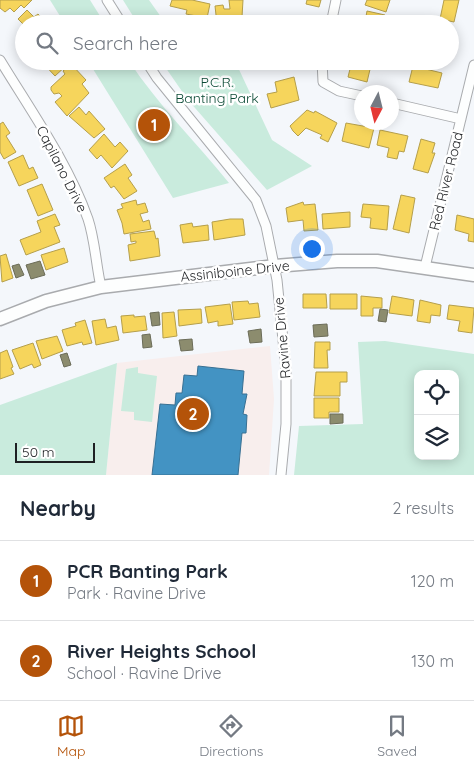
<!DOCTYPE html>
<meta charset="utf-8">
<style>
body{margin:0;font-family:Quicksand,sans-serif;background:#f6f6f7;color:#1f2937}
.controls{position:absolute;right:15px;bottom:15px;display:grid;overflow:hidden;border-radius:10px;box-shadow:0 2px 12px #0003}
.controls button{width:45px;height:45px;display:grid;place-items:center;padding:0;border:0;border-bottom:1px solid #e0e1e3;background:#fff;color:#1f2937;font:25px sans-serif}
.compass{position:absolute;left:354px;top:85px;width:45px;height:45px;border-radius:50%;background:#fff;box-shadow:0 2px 12px #0003;rotate:187deg}
.scale{position:absolute;left:15px;bottom:12px;width:80px;box-sizing:border-box;padding-left:5px;border:2px solid #1e2023;border-top:0;font-size:14px;line-height:18px;white-space:nowrap;color:#1e2023;-webkit-text-stroke:4px #fff;paint-order:stroke}
.you{position:absolute;left:311px;top:248px;width:18px;height:18px;margin:-12px;border:4px solid #fff;border-radius:50%;background:#1a73e8;box-shadow:0 0 0 8px #1a73e833}
.badge{display:grid;place-items:center;width:32px;height:32px;border-radius:50%;background:#b45309;color:#fff;font-size:16px;font-weight:700}
.pin{position:absolute;translate:-50% -50%;border:2px solid #fff;box-shadow:0 1px 5px #0006}
.list{margin:0;padding:0;list-style:none}
h2{display:flex;justify-content:space-between;align-items:center;height:65px;margin:0;padding:0 20px;font-size:21px}
h2 small{font-size:16px;font-weight:400;color:#747a83}
.list li{display:grid;grid-template-columns:32px 1fr auto;gap:15px;align-items:center;box-sizing:border-box;height:80px;padding:0 20px;border-top:1px solid #e0e1e3}
.list b{display:block;font-size:19px;white-space:nowrap}
.list p{margin:0;font-size:16px;white-space:nowrap;color:#747a83}
.list em{font-size:16px;font-style:normal;color:#747a83}
.icon{flex:none;width:28px;height:28px;fill:none;stroke:currentColor;stroke-width:2;stroke-linecap:round;stroke-linejoin:round}
.map{position:relative;flex:none;width:474px;height:475px;overflow:hidden}
.search{position:absolute;background:#fff;box-shadow:0 2px 12px #0003;left:15px;right:15px;top:15px;height:55px;display:flex;align-items:center;gap:12px;box-sizing:border-box;padding:0 18px;border-radius:28px;color:#747a83;font-size:19px}
.sheet{height:225px;background:#fff}
nav{display:flex;justify-content:space-around;align-items:center;box-sizing:border-box;height:70px;border-top:1px solid #e0e1e3;background:#fff;font-size:14px;color:#747a83}
nav a{display:grid;justify-items:center;gap:2px}
nav .on{color:#b45309}
.map>svg:first-child{display:block}
.education{fill:#f8eeed}
.green{fill:#c9ebdd;fill-rule:evenodd}
.homes{fill:#f6d55c;stroke:#b59f4b}
.schools{fill:#4393c3;stroke:#387093}
.industry{fill:#8c8c6e;stroke:#6b6c58}
.lines{fill:none;stroke-linecap:round;stroke-linejoin:round}
.street-casing{stroke:#a9abae;stroke-width:11}
.secondary-casing{stroke:#a9abae;stroke-width:15}
.street{stroke:#fdfefe;stroke-width:9}
.secondary{stroke:#fdfefe;stroke-width:12}
.labels{text-anchor:middle;stroke-width:5;stroke-linejoin:round;paint-order:stroke}
.park-label{font-size:14px;fill:#0c4b36;stroke:#fff}
.street-label{font-size:14px;fill:#1e2023;stroke:#fff}
</style>
<div class="map">
<svg width="474" height="475" viewBox="0 0 474 475">
<rect width="100%" height="100%" fill="#f4f7fb"/>
<path class="education" d="M 270,346 L 274,399 L 269,475 L 106,475 L 117,363 Z"/>
<path class="green" d="M 50,0 L 90,0 L 105,24 L 65,24 Z
M 123,0 L 149,0 L 166,24 L 138,24 Z
M 88,61 L 129,61 C 158,105 196,142 229,183 L 173,198 Z
M 161,61 L 235,61 L 272,140 L 312,166 L 267,190 L 188,100 Z
M 385,341 L 474,354 L 474,475 L 294,475 L 299,426 L 363,424 L 358,342 ZM 418,374 L 455,374 L 455,456 L 418,456 Z
M 117,363 L 106,475 L 0,475 L 0,405 Z
M 138,367 L 138,373 L 157,376 L 152,422 L 134,420 L 134,412 L 121,411 L 126,369 Z"/>
<path class="homes" d="M 0,0 L 32,0 L 24,8 L 21,5 L 14,12 L 10,8 L 5,12 L 0,8 Z
M 172,0 L 192,0 L 210,4 L 207,18 L 186,14 L 187,10 L 170,6 Z
M 229,0 L 243,0 L 242,17 L 250,16 L 252,24 L 217,24 L 215,6 L 223,5 L 224,9 L 230,9 Z
M 307,0 L 321,0 L 319,7 L 306,4 Z
M 367,0 L 390,0 L 386,12 L 365,5 Z
M 444,0 L 459,0 L 454,22 L 440,19 Z
M 27,10 L 34,17 L 38,14 L 44,20 L 41,22 L 42,24 L 24,25 L 18,19 Z
M 367,11 L 385,15 L 383,24 L 361,24 L 362,21 L 365,22 Z
M 41,61 L 66,61 L 68,64 L 55,76 Z
M 279,61 L 297,61 L 296,69 L 279,67 Z
M 352,61 L 372,61 L 367,82 L 348,77 Z
M 71,64 L 86,80 L 82,84 L 89,93 L 67,116 L 55,102 L 62,96 L 59,93 L 54,94 L 51,90 L 51,87 L 65,74 L 63,71 Z
M 413,66 L 442,73 L 438,88 L 409,82 Z
M 294,77 L 299,100 L 271,108 L 267,94 L 277,92 L 275,82 Z
M 79,107 L 86,115 L 89,111 L 105,129 L 94,138 L 69,116 Z
M 307,110 L 314,113 L 315,111 L 337,123 L 328,142 L 320,138 L 322,135 L 306,128 L 298,136 L 293,131 L 290,126 Z
M 3,122 L 10,133 L 6,136 L 16,152 L 4,159 L 0,152 L 0,124 Z
M 346,123 L 374,128 L 369,148 L 342,141 Z
M 380,130 L 408,136 L 404,152 L 399,151 L 397,159 L 387,157 L 389,148 L 377,145 Z
M 104,134 L 115,147 L 120,142 L 128,151 L 112,168 L 101,155 L 97,159 L 89,150 Z
M 421,139 L 435,143 L 432,153 L 435,153 L 428,173 L 413,169 Z
M 23,155 L 29,169 L 33,167 L 38,178 L 19,186 L 8,162 Z
M 125,164 L 132,175 L 128,178 L 137,191 L 124,199 L 114,186 L 111,188 L 104,178 Z
M 42,184 L 53,210 L 38,216 L 27,190 Z
M 401,195 L 415,198 L 409,233 L 393,229 Z
M 136,200 L 137,205 L 145,203 L 148,212 L 140,214 L 143,222 L 149,220 L 151,229 L 124,234 L 122,223 L 117,210 L 123,208 L 121,204 Z
M 303,202 L 304,205 L 315,204 L 318,230 L 304,231 L 303,220 L 288,222 L 286,208 Z
M 363,204 L 389,206 L 387,230 L 370,228 L 371,218 L 361,217 Z
M 350,212 L 350,227 L 323,229 L 322,214 Z
M 55,214 L 60,225 L 54,227 L 60,242 L 26,255 L 20,240 L 41,232 L 37,221 Z
M 457,215 L 474,219 L 474,242 L 468,241 L 469,234 L 455,230 Z
M 230,219 L 243,219 L 245,235 L 214,240 L 212,222 Z
M 192,223 L 193,227 L 208,225 L 209,240 L 183,243 L 180,225 Z
M 154,231 L 156,239 L 158,238 L 160,256 L 130,261 L 128,245 L 136,243 L 136,241 L 131,242 L 130,234 Z
M 64,248 L 68,262 L 46,270 L 41,255 Z
M 6,254 L 13,278 L 2,282 L 0,256 Z
M 303,294 L 326,294 L 327,308 L 303,308 Z
M 330,294 L 357,294 L 357,309 L 330,309 Z
M 361,296 L 382,298 L 382,308 L 373,308 L 373,316 L 361,316 Z
M 392,296 L 414,300 L 412,316 L 389,313 Z
M 420,300 L 441,305 L 440,316 L 431,315 L 430,323 L 417,321 Z
M 248,301 L 249,304 L 258,303 L 260,317 L 234,320 L 232,302 Z
M 230,304 L 233,324 L 218,326 L 218,321 L 208,323 L 205,307 Z
M 449,305 L 474,308 L 472,333 L 458,331 L 460,321 L 447,319 Z
M 201,309 L 202,323 L 179,326 L 178,310 Z
M 174,312 L 177,336 L 163,338 L 162,313 Z
M 134,315 L 134,317 L 145,316 L 147,330 L 123,333 L 121,316 Z
M 105,319 L 107,328 L 116,326 L 119,340 L 96,345 L 92,321 Z
M 85,320 L 92,343 L 83,345 L 82,342 L 67,346 L 62,330 L 76,326 L 75,323 Z
M 57,336 L 63,351 L 42,359 L 36,341 Z
M 315,342 L 330,342 L 330,350 L 327,350 L 328,368 L 314,368 Z
M 33,343 L 41,365 L 34,368 L 32,364 L 20,369 L 12,350 Z
M 7,350 L 13,367 L 11,368 L 14,374 L 0,379 L 0,353 Z
M 316,372 L 347,372 L 347,382 L 340,382 L 340,396 L 314,396 Z
M 314,398 L 339,398 L 339,412 L 329,412 L 329,418 L 314,418 Z"/>
<path class="schools" d="M 198,366 L 244,371 L 242,394 L 247,394 L 243,414 L 247,415 L 246,433 L 242,433 L 238,475 L 152,475 L 160,404 L 175,405 L 176,393 L 182,393 L 184,375 L 197,376 Z"/>
<path class="industry" d="M 40,261 L 45,275 L 31,279 L 26,265 Z
M 19,264 L 24,275 L 16,278 L 12,266 Z
M 380,309 L 388,310 L 386,322 L 378,321 Z
M 159,312 L 160,325 L 152,326 L 150,313 Z
M 327,324 L 328,336 L 314,337 L 313,325 Z
M 261,329 L 262,342 L 250,343 L 248,331 Z
M 150,334 L 152,347 L 143,348 L 142,335 Z
M 192,339 L 193,350 L 181,351 L 179,340 Z
M 67,353 L 71,365 L 64,367 L 60,355 Z
M 330,414 L 343,414 L 343,423 L 330,424 Z"/>
<g class="lines">
<g class="street-casing">
<path id="street" d="M 107,0 L 122,24
M 331,24 L 336,0
M 0,60 C 31,111 68,163 88,219 C 95,240 96,265 101,287
M 146,61 L 157,78 L 256,200 L 266,226 L 277,280 L 286,370 L 286,424 L 281,475
M 322,61 L 323,82 L 339,91 L 362,96
M 392,103 L 461,119
M 425,267 L 474,65"/>
</g>
<g class="secondary-casing">
<path id="secondary" d="M 0,319 L 46,301 L 101,287 L 275,266 L 337,261 L 377,261 L 474,275"/>
</g>
<use href="#street" class="street"/>
<use href="#secondary" class="secondary"/>
</g>
<g class="labels">
<g class="park-label">
<text x="217" y="87">P.C.R.<tspan x="217" dy="16">Banting Park</tspan></text>
</g>
<g class="street-label">
<text transform="translate(62 169) rotate(63)" y="5">Capilano Drive</text>
<text transform="translate(446 181) rotate(-76)" y="5">Red River Road</text>
<text transform="translate(235 271) rotate(-6)" y="5">Assiniboine Drive</text>
<text transform="translate(282 338) rotate(-95)" y="5">Ravine Drive</text>
</g>
</g>
</svg>
<div class="controls">
<button><svg class="icon" aria-label="locate" viewBox="0 0 24 24"><circle cx="12" cy="12" r="6"/><path d="M12 2v4M12 18v4M2 12h4M18 12h4"/></svg></button>
<button><svg class="icon" aria-label="layers" viewBox="0 0 24 24"><path d="M12 4l9 5-9 5-9-5zM3 14l9 5 9-5"/></svg></button>
</div>
<svg class="compass" viewBox="-18 -18 36 36"><path d="M0-13l5 13h-10z" fill="#e53935"/><path d="M0 13l5-13h-10z" fill="#747a83"/></svg>
<div class="scale">50 m</div>
<div class="you"></div>
<div class="pin badge" style="left:154px;top:125px">1</div>
<div class="pin badge" style="left:193px;top:414px">2</div>
<div class="search"><svg class="icon" aria-label="search" viewBox="0 0 24 24"><circle cx="10" cy="10" r="6"/><path d="M15 15l6 6"/></svg>Search here</div>
</div>
<section class="sheet">
<h2>Nearby<small>2 results</small></h2>
<ul class="list">
<li><span class="badge">1</span><div><b>PCR Banting Park</b><p>Park · Ravine Drive</p></div><em>120 m</em></li>
<li><span class="badge">2</span><div><b>River Heights School</b><p>School · Ravine Drive</p></div><em>130 m</em></li>
</ul>
</section>
<nav>
<a class="on"><svg class="icon" aria-label="map" viewBox="0 0 24 24"><path d="M3 6l6-2 6 2 6-2v14l-6 2-6-2-6 2zM9 4v14M15 6v14"/></svg>Map</a>
<a><svg class="icon" aria-label="directions" viewBox="0 0 24 24"><path d="M12 3l9 9-9 9-9-9zM9 14v-3h6M13 9l2 2-2 2"/></svg>Directions</a>
<a><svg class="icon" aria-label="saved" viewBox="0 0 24 24"><path d="M7 4h10v16l-5-4-5 4z"/></svg>Saved</a>
</nav>
